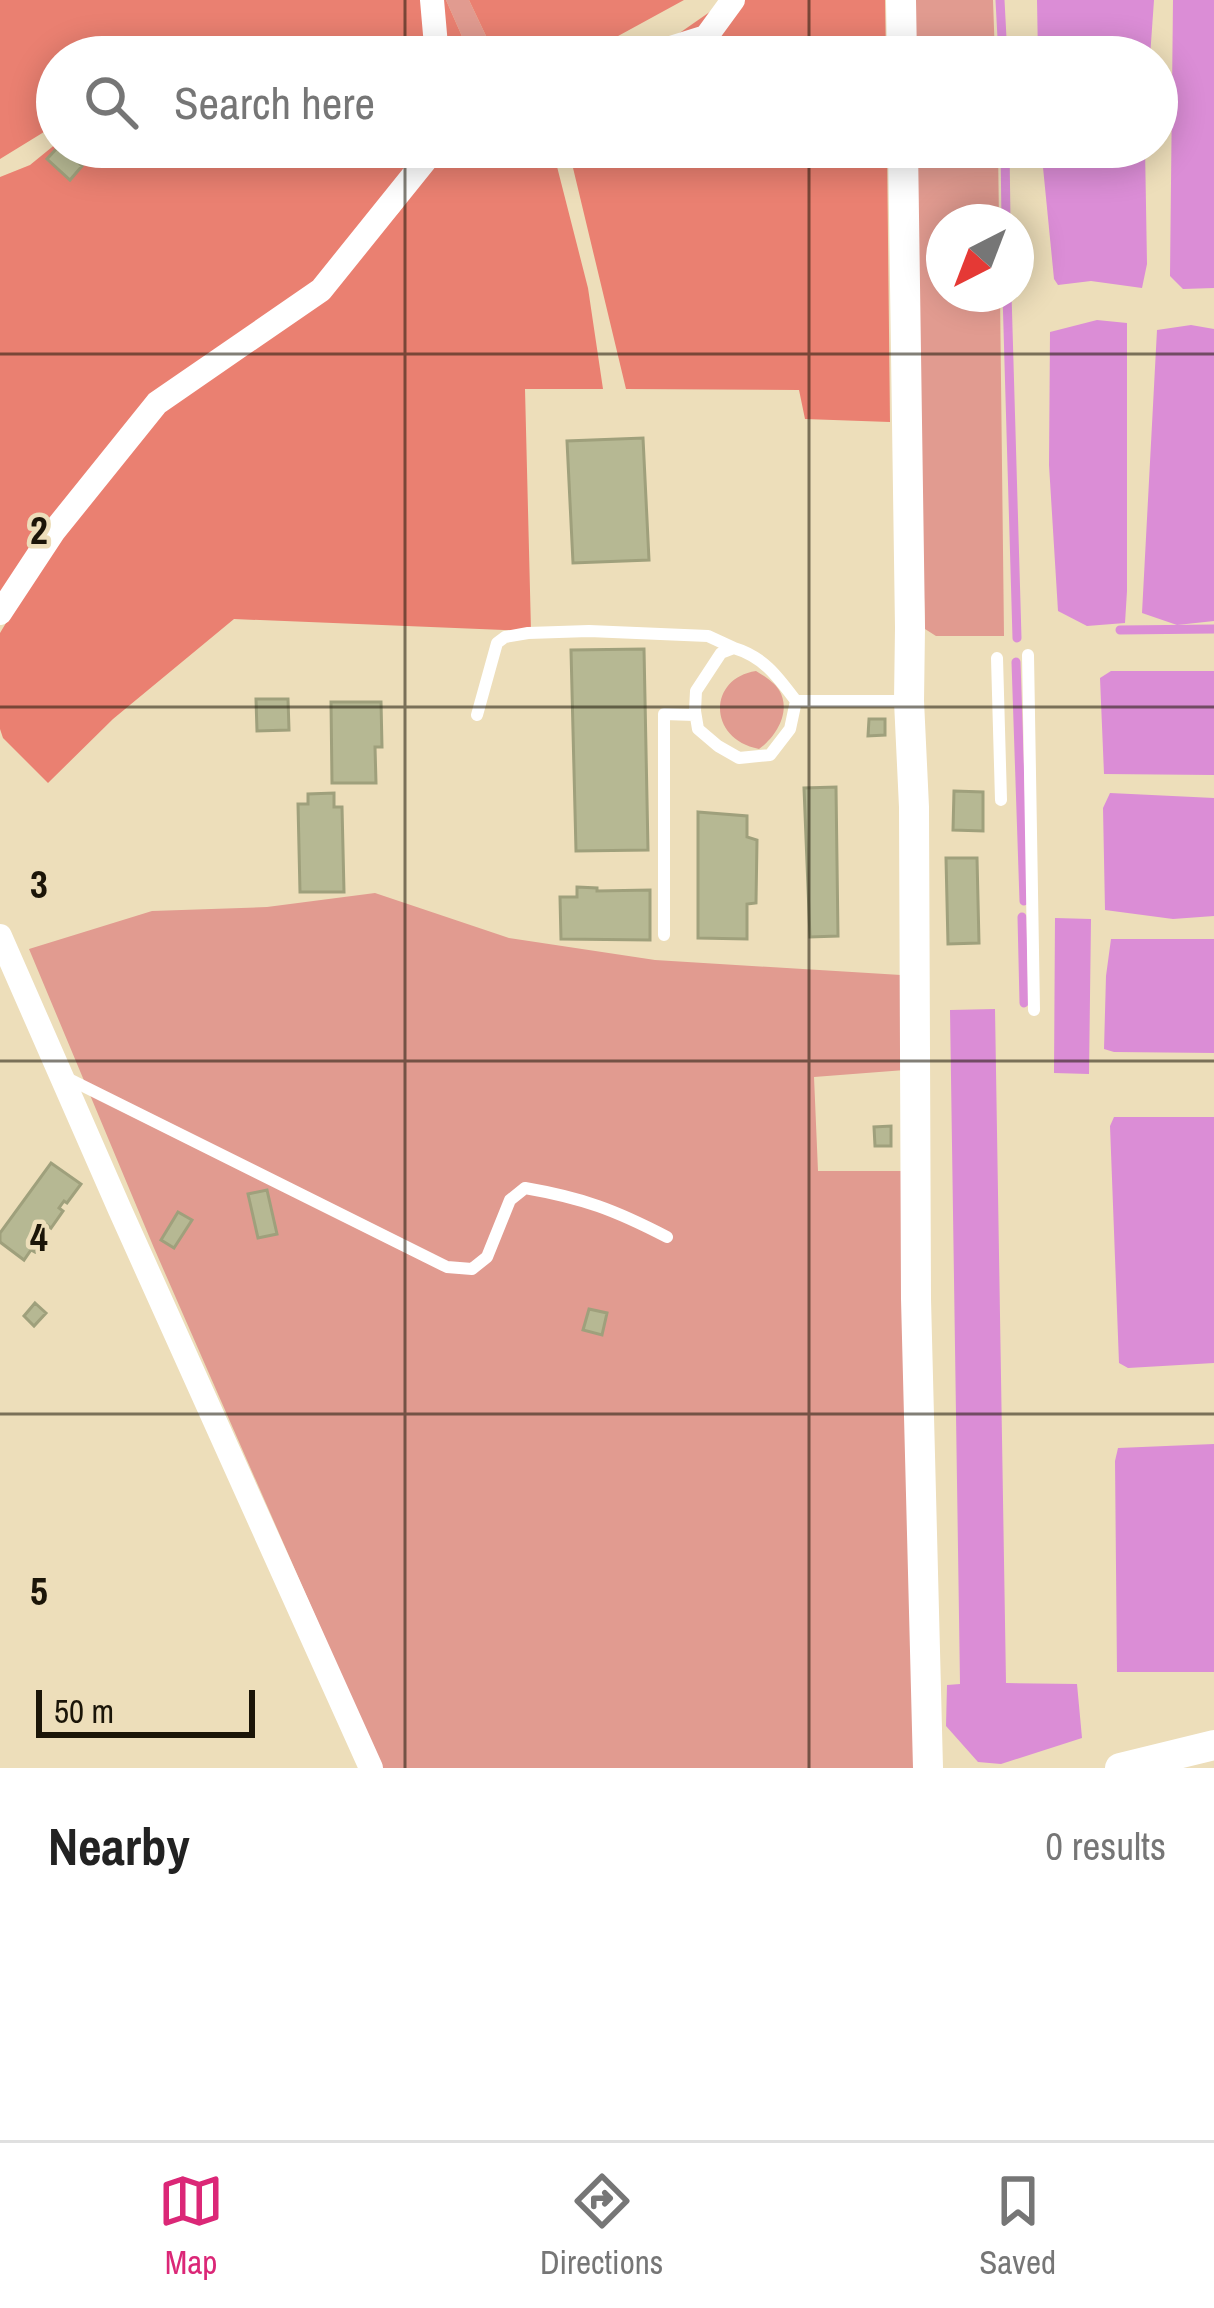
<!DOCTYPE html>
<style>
body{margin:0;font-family:"Archivo Narrow",sans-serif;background:#f6f6f6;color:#222}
.compass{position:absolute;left:926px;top:204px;width:108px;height:108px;border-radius:50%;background:#fff;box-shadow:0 6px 30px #0003;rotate:222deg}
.scale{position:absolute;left:36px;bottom:30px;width:219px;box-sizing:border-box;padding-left:12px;border:6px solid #1b1508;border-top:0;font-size:33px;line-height:42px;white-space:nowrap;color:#1b1508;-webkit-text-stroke:9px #eddeba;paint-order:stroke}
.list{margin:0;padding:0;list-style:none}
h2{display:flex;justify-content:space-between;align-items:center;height:156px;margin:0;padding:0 48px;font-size:51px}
h2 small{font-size:39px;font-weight:400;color:#767676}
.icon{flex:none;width:66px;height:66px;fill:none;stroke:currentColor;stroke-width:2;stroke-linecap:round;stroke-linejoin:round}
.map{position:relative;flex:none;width:1214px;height:1768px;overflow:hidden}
.search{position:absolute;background:#fff;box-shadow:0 6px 30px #0003;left:36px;right:36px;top:36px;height:132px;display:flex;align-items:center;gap:30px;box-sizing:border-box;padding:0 42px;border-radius:66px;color:#767676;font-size:45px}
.sheet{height:372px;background:#fff}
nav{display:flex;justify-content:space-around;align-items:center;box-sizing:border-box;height:168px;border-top:3px solid #e0e0e0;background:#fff;font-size:33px;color:#767676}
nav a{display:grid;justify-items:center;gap:6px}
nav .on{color:#db2777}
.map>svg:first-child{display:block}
.green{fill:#e19b90}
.forest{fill:#ea8071}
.water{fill:#db8dd6}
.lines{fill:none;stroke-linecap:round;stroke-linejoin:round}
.stream{stroke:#db8dd6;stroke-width:9}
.building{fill:#b6b893;stroke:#9fa07c;stroke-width:3}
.service{stroke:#fff;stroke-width:12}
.minor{stroke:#fff;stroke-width:24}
.tertiary{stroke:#fff;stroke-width:30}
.grid{fill:none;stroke:#1b1508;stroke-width:3;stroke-opacity:0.55}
.grid-label{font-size:39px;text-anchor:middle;font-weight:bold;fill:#1b1508;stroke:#eddeba;stroke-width:9;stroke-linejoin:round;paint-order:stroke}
</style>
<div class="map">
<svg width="1214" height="1768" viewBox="0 0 1214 1768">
<rect width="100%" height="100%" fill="#eddeba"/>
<path class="green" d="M 446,0 L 469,0 L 496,57 L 466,57 L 468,50 Z
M 908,0 L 993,0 L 995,57 L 909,57 Z
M 910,147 L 998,147 L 999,222 L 944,222 L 944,294 L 1000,294 L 1004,636 L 936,636 L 925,629 Z
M 756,671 C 764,676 774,682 779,690 C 792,711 776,737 759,749 C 707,739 708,678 756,671 Z
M 375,893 L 509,938 L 655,960 L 901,975 L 905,1070 L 814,1077 L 818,1171 L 902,1171 L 916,1768 L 382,1768 L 154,1248 L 29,949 L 152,911 L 267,907 Z"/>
<path class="forest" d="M 0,0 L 446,0 L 468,50 L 466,57 L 57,57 L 57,124 L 0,159 Z
M 469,0 L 684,0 L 587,53 L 567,57 L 496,57 Z
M 722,0 L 885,0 L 886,57 L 645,57 L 714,9 Z
M 57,143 L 57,147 L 421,147 L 317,284 L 149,399 L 0,594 L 0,177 L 30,165 Z
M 445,147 L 552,147 L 588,288 L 603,389 L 525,389 L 531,631 L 234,619 L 113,719 L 48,783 L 3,738 L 0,729 L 0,633 L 45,558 L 165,404 L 319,301 L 399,212 Z
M 568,147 L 887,147 L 890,422 L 805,419 L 799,390 L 626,389 Z"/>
<path class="water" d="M 1037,0 L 1154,0 L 1150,57 L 1038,57 Z
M 1173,0 L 1214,0 L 1214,288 L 1183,289 L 1170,276 Z
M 1041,147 L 1145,147 L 1147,264 L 1142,288 L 1091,281 L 1058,285 L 1054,279 Z
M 1097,320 L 1127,323 L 1127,591 L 1125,623 L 1087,626 L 1058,611 L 1049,465 L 1050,332 Z
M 1191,325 L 1214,329 L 1214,621 L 1177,625 L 1142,613 L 1157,330 Z
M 1111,671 L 1214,671 L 1214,775 L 1104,774 L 1100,678 Z
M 1110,793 L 1214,798 L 1214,916 L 1173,919 L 1105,910 L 1103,808 Z
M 1055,918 L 1091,919 L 1089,1074 L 1054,1073 Z
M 1111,939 L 1214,939 L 1214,1053 L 1114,1052 L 1104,1049 L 1106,976 Z
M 995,1009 L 1006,1683 L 1077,1684 L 1082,1738 L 1001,1764 L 978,1762 L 946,1726 L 947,1685 L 960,1684 L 950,1010 Z
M 1114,1117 L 1214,1117 L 1214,1363 L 1128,1368 L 1119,1363 L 1110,1126 Z
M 1214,1444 L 1214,1672 L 1117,1672 L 1115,1461 L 1118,1448 Z"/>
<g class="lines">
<path class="stream" d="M 1000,0 L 1003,57
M 1005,147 L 1006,222
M 1007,294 L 1017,638
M 1120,630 L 1214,629
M 1016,662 L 1024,901
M 1022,917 L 1024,1003"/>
</g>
<path class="building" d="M 58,147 L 62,147 L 82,166 L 70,180 L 47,159 Z
M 643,438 L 649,560 L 573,563 L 567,441 Z
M 644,649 L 648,850 L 576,851 L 571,650 Z
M 256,699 L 288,699 L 289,730 L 257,731 Z
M 331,702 L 381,702 L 382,747 L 375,747 L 376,783 L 332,783 Z
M 869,719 L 885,719 L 885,735 L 868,736 Z
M 836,787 L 838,936 L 810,937 L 804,788 Z
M 954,791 L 983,792 L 983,831 L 953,830 Z
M 334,793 L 334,807 L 342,807 L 344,892 L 300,892 L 298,804 L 308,804 L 308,794 Z
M 698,812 L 747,816 L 747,837 L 757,840 L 756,903 L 747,904 L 747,939 L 698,938 Z
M 946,858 L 977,858 L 979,943 L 948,944 Z
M 577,887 L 597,888 L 597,891 L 650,890 L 650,940 L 561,939 L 560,897 L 577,897 Z
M 891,1126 L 891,1146 L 875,1146 L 874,1127 Z
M 51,1163 L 81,1184 L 67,1203 L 64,1201 L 59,1208 L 63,1211 L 51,1228 L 47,1225 L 42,1232 L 47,1236 L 35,1252 L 31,1250 L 24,1260 L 0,1242 L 0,1233 Z
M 267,1190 L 277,1234 L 258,1238 L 248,1194 Z
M 178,1212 L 192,1220 L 174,1248 L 161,1240 Z
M 35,1303 L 46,1313 L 34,1326 L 24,1316 Z
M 589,1309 L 607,1313 L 602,1335 L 583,1330 Z"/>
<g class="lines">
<path class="service" d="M 1028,655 L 1034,1010
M 997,658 L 1001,800
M 796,701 C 778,677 764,657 734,648 L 721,653 L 696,691 L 695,711 L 698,729 L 718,746 L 739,758 L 770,755 L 790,729 L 796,701 L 909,701
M 477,715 L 497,643 L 505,637 L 528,633 L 589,631 L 708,636 L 734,648
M 664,935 L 664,714 L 695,715
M 67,1078 L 447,1267 L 472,1269 L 487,1257 L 510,1200 L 525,1188 C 583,1198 615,1210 667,1237"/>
<path class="minor" d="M 432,0 L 437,57
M 642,57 L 706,37 L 733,0
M 0,613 L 54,531 L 157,403 L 321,290 L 436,147
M 0,936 L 120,1210 L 371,1768"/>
<path class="tertiary" d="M 901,0 L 902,57
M 903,147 L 910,628 L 909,701 L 914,807 L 916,1299 L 928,1768
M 1120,1768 L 1214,1745"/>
</g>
<path class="grid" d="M 405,0 L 405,57M 809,0 L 809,57M 405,147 L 405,1768M 809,147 L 809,1768M 0,354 L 1214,354M 0,707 L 1214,707M 0,1061 L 1214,1061M 0,1414 L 1214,1414"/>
<g class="grid-label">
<text x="39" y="544">2</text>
<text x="39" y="898">3</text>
<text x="39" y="1251">4</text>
<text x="39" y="1605">5</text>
</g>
</svg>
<svg class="compass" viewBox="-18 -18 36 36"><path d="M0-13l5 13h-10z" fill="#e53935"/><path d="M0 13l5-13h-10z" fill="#767676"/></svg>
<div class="scale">50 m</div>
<div class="search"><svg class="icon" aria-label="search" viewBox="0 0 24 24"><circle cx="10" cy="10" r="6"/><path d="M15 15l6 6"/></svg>Search here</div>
</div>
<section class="sheet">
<h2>Nearby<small>0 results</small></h2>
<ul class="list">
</ul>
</section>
<nav>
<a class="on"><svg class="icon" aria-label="map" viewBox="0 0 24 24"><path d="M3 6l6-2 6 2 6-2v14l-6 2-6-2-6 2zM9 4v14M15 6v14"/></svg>Map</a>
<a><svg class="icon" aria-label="directions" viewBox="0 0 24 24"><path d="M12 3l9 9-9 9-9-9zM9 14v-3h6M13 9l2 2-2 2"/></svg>Directions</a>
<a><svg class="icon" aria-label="saved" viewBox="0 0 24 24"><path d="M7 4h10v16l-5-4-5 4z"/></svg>Saved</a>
</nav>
